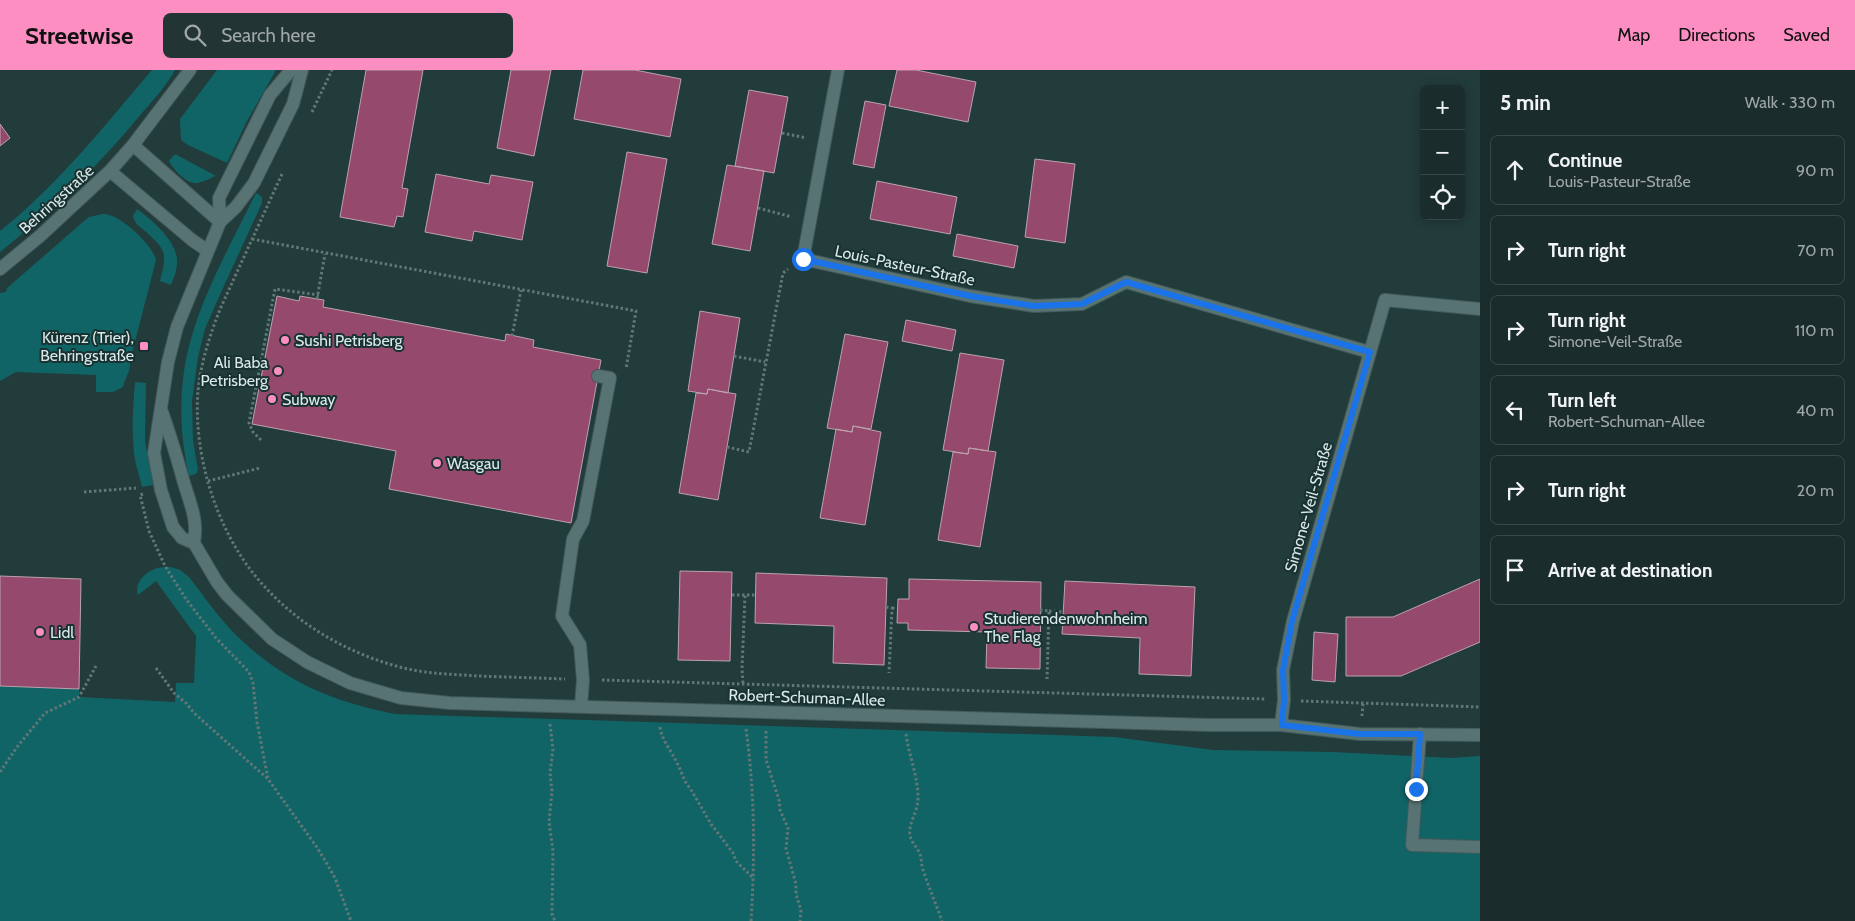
<!DOCTYPE html>
<meta charset="utf-8">
<style>
body{margin:0;font-family:Cabin,sans-serif;background:#233434;color:#f1f3f6}
.controls{position:absolute;right:15px;top:15px;display:grid;overflow:hidden;border-radius:8px;box-shadow:0 2px 12px #0003}
.controls button{width:45px;height:45px;display:grid;place-items:center;padding:0;border:0;border-bottom:1px solid #384848;background:#1a2c2c;color:#f1f3f6;font:25px sans-serif}
.stop{position:absolute;width:15px;height:15px;margin:-11px;border:4px solid #1a73e8;border-radius:50%;background:#fff}
.stop.end{background:#1a73e8;border-color:#fff;box-shadow:0 1px 5px #0008}
.list{margin:0;padding:0;list-style:none}
h2{display:flex;justify-content:space-between;align-items:center;height:65px;margin:0;padding:0 20px;font-size:21px}
h2 small{font-size:16px;font-weight:400;color:#9fa7a9}
.list li{display:grid;grid-template-columns:32px 1fr auto;gap:15px;align-items:center;box-sizing:border-box;height:70px;margin:0 10px 10px;padding:0 10px;border:1px solid #384848;border-radius:8px}
.list b{display:block;font-size:19px;white-space:nowrap}
.list p{margin:0;font-size:16px;white-space:nowrap;color:#9fa7a9}
.list em{font-size:16px;font-style:normal;color:#9fa7a9}
.icon{flex:none;width:28px;height:28px;fill:none;stroke:currentColor;stroke-width:2;stroke-linecap:round;stroke-linejoin:round}
.map{position:relative;flex:none;width:1480px;height:851px;overflow:hidden}
header{display:flex;align-items:center;gap:30px;box-sizing:border-box;height:70px;padding:0 25px;background:#fd8ec1;color:#111}
header strong{font-size:24px}
nav{display:flex;gap:28px;margin-inline-start:auto;font-size:18px}
.search{width:350px;height:45px;background:#233434;display:flex;align-items:center;gap:12px;box-sizing:border-box;padding:0 18px;border-radius:8px;color:#9fa7a9;font-size:19px}
main{display:flex}
aside{flex:1;background:#1a2c2c}
.map>svg:first-child{display:block}
.green{fill:#116466}
.building{fill:#95496d;stroke:#bba3ad}
.lines{fill:none;stroke-linecap:round;stroke-linejoin:round}
.lane-casing{stroke:#43595a;stroke-width:14}
.street-casing{stroke:#43595a;stroke-width:14}
.path{stroke:#627777;stroke-width:3;stroke-dasharray:2.5 2.5;stroke-linecap:butt}
.lane{stroke:#587373;stroke-width:12}
.street{stroke:#587373;stroke-width:12}
.route{stroke:#1a73e8;stroke-width:6}
.poi-dot{fill:#fd8ec1;stroke:#183131;stroke-width:2}
.labels{text-anchor:middle;stroke-width:4;stroke-linejoin:round;paint-order:stroke}
.street-label{font-size:16px;fill:#dae8e9;stroke:#183131}
.poi-label{font-size:16px;fill:#dae8e9;stroke:#183131;text-anchor:start}
</style>
<header>
<strong>Streetwise</strong>
<div class="search"><svg class="icon" aria-label="search" viewBox="0 0 24 24"><circle cx="10" cy="10" r="6"/><path d="M15 15l6 6"/></svg>Search here</div>
<nav><a>Map</a><a>Directions</a><a>Saved</a></nav>
</header>
<main>
<div class="map">
<svg width="1480" height="851" viewBox="0 0 1480 851">
<rect width="100%" height="100%" fill="#223b3b"/>
<path class="green" d="M 152,0 L 175,0 C 167,15 154,29 142,43 C 101,93 52,141 0,182 L 0,161 C 58,115 104,56 152,0 Z
M 217,0 L 276,0 L 247,51 L 227,93 L 188,75 L 181,70 L 180,49 Z
M 174,85 L 177,85 L 216,106 C 210,108 204,112 197,113 C 186,114 173,99 169,91 Z
M 256,123 L 262,127 L 262,133 L 218,229 L 205,259 L 198,287 L 192,331 L 193,370 L 198,400 L 196,404 L 189,406 C 179,363 178,313 191,269 C 205,219 233,170 256,123 Z
M 137,139 C 152,150 178,172 177,192 C 177,200 174,208 171,215 L 160,211 C 167,183 167,181 145,161 C 139,156 135,154 133,146 Z
M 103,144 C 119,143 153,175 156,190 L 130,291 C 131,302 125,307 123,317 L 113,322 L 96,322 L 96,305 L 16,302 L 0,311 L 0,223 L 6,222 L 7,218 L 83,152 L 89,147 Z
M 135,312 L 146,313 L 145,371 L 153,415 L 142,417 C 140,408 137,399 135,390 C 131,365 133,338 135,312 Z
M 171,497 L 180,500 L 189,507 C 204,526 218,547 235,564 C 283,611 330,631 395,644 L 1114,667 L 1213,680 L 1333,682 L 1452,688 L 1480,686 L 1480,851 L 0,851 L 0,616 L 79,619 L 79,627 L 175,632 L 176,613 L 194,613 L 196,566 L 156,511 L 138,525 C 134,512 146,501 158,498 C 162,497 167,497 171,497 Z"/>
<path class="building" d="M 366,0 L 423,0 L 402,118 L 408,119 L 403,147 L 397,146 L 394,157 L 340,147 Z
M 511,0 L 551,0 L 534,86 L 497,78 Z
M 583,0 L 635,0 L 681,9 L 670,67 L 574,49 Z
M 897,0 L 916,0 L 976,12 L 968,52 L 889,36 Z
M 749,20 L 788,27 L 774,103 L 735,96 Z
M 865,31 L 886,35 L 874,98 L 853,94 Z
M 0,54 L 10,68 L 0,76 Z
M 627,82 L 667,89 L 647,203 L 607,196 Z
M 1035,89 L 1075,94 L 1065,173 L 1025,167 Z
M 727,95 L 764,101 L 750,181 L 712,174 Z
M 436,104 L 489,114 L 491,105 L 533,112 L 522,170 L 474,161 L 472,171 L 425,162 Z
M 877,111 L 957,127 L 950,164 L 870,149 Z
M 957,164 L 1018,176 L 1014,198 L 953,186 Z
M 277,226 L 299,231 L 300,226 L 317,229 L 324,230 L 323,237 L 505,271 L 506,264 L 534,270 L 533,277 L 601,290 L 571,453 L 389,419 L 396,381 L 252,354 Z
M 700,241 L 740,248 L 728,323 L 708,319 L 707,324 L 688,321 Z
M 906,250 L 956,260 L 952,281 L 902,271 Z
M 845,264 L 888,272 L 871,359 L 853,356 L 852,362 L 827,358 Z
M 960,283 L 1004,290 L 988,381 L 969,378 L 968,384 L 943,380 Z
M 708,319 L 736,324 L 718,430 L 679,423 L 696,323 L 707,324 Z
M 853,356 L 881,362 L 865,455 L 820,448 L 836,359 L 852,362 Z
M 969,378 L 996,382 L 980,477 L 938,470 L 953,382 L 968,384 Z
M 680,501 L 732,502 L 730,591 L 678,590 Z
M 756,503 L 887,508 L 884,595 L 833,593 L 834,556 L 755,553 Z
M 0,506 L 81,509 L 79,619 L 0,616 Z
M 909,509 L 1041,512 L 1040,599 L 986,598 L 987,562 L 908,560 L 908,553 L 897,553 L 898,529 L 909,529 Z
M 1480,509 L 1480,572 L 1401,606 L 1346,606 L 1346,547 L 1393,547 Z
M 1065,511 L 1195,517 L 1191,606 L 1139,604 L 1140,568 L 1062,564 Z
M 1314,562 L 1338,564 L 1335,612 L 1312,610 Z"/>
<g class="lines">
<g class="lane-casing">
<path id="lane" d="M 581,636 L 583,610 L 580,575 L 562,546 L 573,469 L 583,451 L 610,308 L 598,306
M 1420,664 L 1412,775 L 1480,777"/>
</g>
<g class="street-casing">
<path id="street" d="M 291,0 L 270,25 L 219,128 L 220,152 L 177,257 L 168,292 L 154,383 L 161,420 L 173,457 L 182,468 L 194,473 L 217,512 L 227,525 L 272,569 L 307,592 L 350,613 L 401,628 L 450,633 L 1209,655 L 1281,655 L 1360,664 L 1480,665
M 838,0 L 803,189 L 970,226 L 1034,236 L 1082,234 L 1126,212 L 1369,282
M 133,75 L 220,152
M 110,101 L 192,170 L 208,181
M 220,152 L 236,137 L 254,113 L 293,34 L 302,0
M 0,199 L 40,166 L 110,101 L 133,75 L 190,0
M 161,339 C 170,364 177,388 184,413 C 191,436 198,450 194,473
M 1281,655 L 1284,630 L 1283,600 L 1293,551 L 1385,230 L 1480,239"/>
</g>
<path class="path" d="M 312,42 L 332,0
M 782,63 L 806,68
M 282,104 L 221,237 C 210,264 201,292 198,321 C 193,384 216,459 257,508 C 293,551 342,581 396,596 C 423,604 451,604 478,606 C 507,607 536,608 565,609
M 758,138 L 792,147
M 252,169 L 636,241 L 626,299
M 317,229 L 325,184
M 512,266 L 521,220
M 734,286 L 765,292
M 261,370 L 253,362 L 249,353 L 275,219 L 319,225
M 727,377 L 749,382 L 783,203 L 788,199
M 208,411 L 260,398
M 84,422 L 136,418
M 143,424 L 140,425 L 149,461 L 165,496 L 186,529 L 216,568 L 249,602 L 253,613 L 257,652 L 268,709
M 732,525 L 745,525
M 886,537 L 892,538 L 889,603
M 892,538 L 897,539
M 1040,540 L 1049,541 L 1047,609
M 1049,541 L 1063,542
M 156,598 L 174,623 L 186,633 L 194,643 L 268,709 L 316,776 L 326,792 L 335,808 L 351,851
M 602,610 L 1265,629
M 743,613 L 742,599 L 745,525 L 756,525
M 1301,631 L 1480,637
M 1362,646 L 1363,634
M 550,654 L 553,679 L 550,703 L 552,721 L 549,752 L 553,781 L 552,844 L 555,851
M 660,657 C 662,671 671,680 677,693 C 682,701 683,711 690,718 L 711,754 L 733,783 L 736,791 L 754,809
M 746,659 C 755,724 755,786 751,851
M 766,661 L 766,690 L 779,730 L 780,740 L 788,758 L 786,779 L 796,814 L 796,824 L 801,840 L 800,851
M 906,664 C 909,686 918,706 918,728 C 918,741 908,754 910,765 C 911,772 916,776 919,782 C 922,787 921,794 923,800 C 929,818 936,834 942,851
M 0,702 L 17,677 L 45,643 L 79,627 L 96,596"/>
<use href="#lane" class="lane"/>
<use href="#street" class="street"/>
</g>
<g class="lines">
<path class="route" d="M 803,189 L 970,226 L 1034,236 L 1082,234 L 1126,212 L 1370,282 L 1292,551 L 1283,600 L 1284,630 L 1282,655 L 1360,664 L 1420,664 L 1416,719"/>
</g>
<g class="poi-dot">
<circle cx="285" cy="270" r="5"/>
<rect x="139" y="271" width="10" height="10" rx="2.5"/>
<circle cx="278" cy="301" r="5"/>
<circle cx="272" cy="329" r="5"/>
<circle cx="437" cy="393" r="5"/>
<circle cx="974" cy="557" r="5"/>
<circle cx="40" cy="562" r="5"/>
</g>
<g class="labels">
<g class="street-label">
<text transform="translate(56 129) rotate(-42)" y="6">Behringstraße</text>
<text transform="translate(905 195) rotate(12)" y="6">Louis-Pasteur-Straße</text>
<text transform="translate(1308 437) rotate(-74)" y="6">Simone-Veil-Straße</text>
<text transform="translate(807 627) rotate(2)" y="6">Robert-Schuman-Allee</text>
</g>
<g class="poi-label">
<text x="134" y="273" text-anchor="end">Kürenz (Trier),<tspan x="134" dy="18">Behringstraße</tspan></text>
<text x="295" y="276">Sushi Petrisberg</text>
<text x="268" y="298" text-anchor="end">Ali Baba<tspan x="268" dy="18">Petrisberg</tspan></text>
<text x="282" y="335">Subway</text>
<text x="447" y="399">Wasgau</text>
<text x="984" y="554">Studierendenwohnheim<tspan x="984" dy="18">The Flag</tspan></text>
<text x="50" y="568">Lidl</text>
</g>
</g>
</svg>
<div class="controls">
<button>+</button>
<button>−</button>
<button><svg class="icon" aria-label="locate" viewBox="0 0 24 24"><circle cx="12" cy="12" r="6"/><path d="M12 2v4M12 18v4M2 12h4M18 12h4"/></svg></button>
</div>
<div class="stop" style="left:803px;top:189px"></div>
<div class="stop end" style="left:1416px;top:719px"></div>
</div>
<aside>
<h2>5 min<small>Walk · 330 m</small></h2>
<ul class="list">
<li><svg class="icon" aria-label="ahead" viewBox="0 0 24 24"><path d="M12 20V5M6 11l6-6 6 6"/></svg><div><b>Continue</b><p>Louis-Pasteur-Straße</p></div><em>90 m</em></li>
<li><svg class="icon" aria-label="right" viewBox="0 0 24 24"><path d="M7 20v-9h11M14 6l5 5-5 5"/></svg><div><b>Turn right</b></div><em>70 m</em></li>
<li><svg class="icon" aria-label="right" viewBox="0 0 24 24"><path d="M7 20v-9h11M14 6l5 5-5 5"/></svg><div><b>Turn right</b><p>Simone-Veil-Straße</p></div><em>110 m</em></li>
<li><svg class="icon" aria-label="left" viewBox="0 0 24 24"><path d="M17 20v-9H6M10 6l-5 5 5 5"/></svg><div><b>Turn left</b><p>Robert-Schuman-Allee</p></div><em>40 m</em></li>
<li><svg class="icon" aria-label="right" viewBox="0 0 24 24"><path d="M7 20v-9h11M14 6l5 5-5 5"/></svg><div><b>Turn right</b></div><em>20 m</em></li>
<li><svg class="icon" aria-label="arrive" viewBox="0 0 24 24"><path d="M6 21V4h12l-3 4 3 4H6"/></svg><div><b>Arrive at destination</b></div></li>
</ul>
</aside>
</main>
